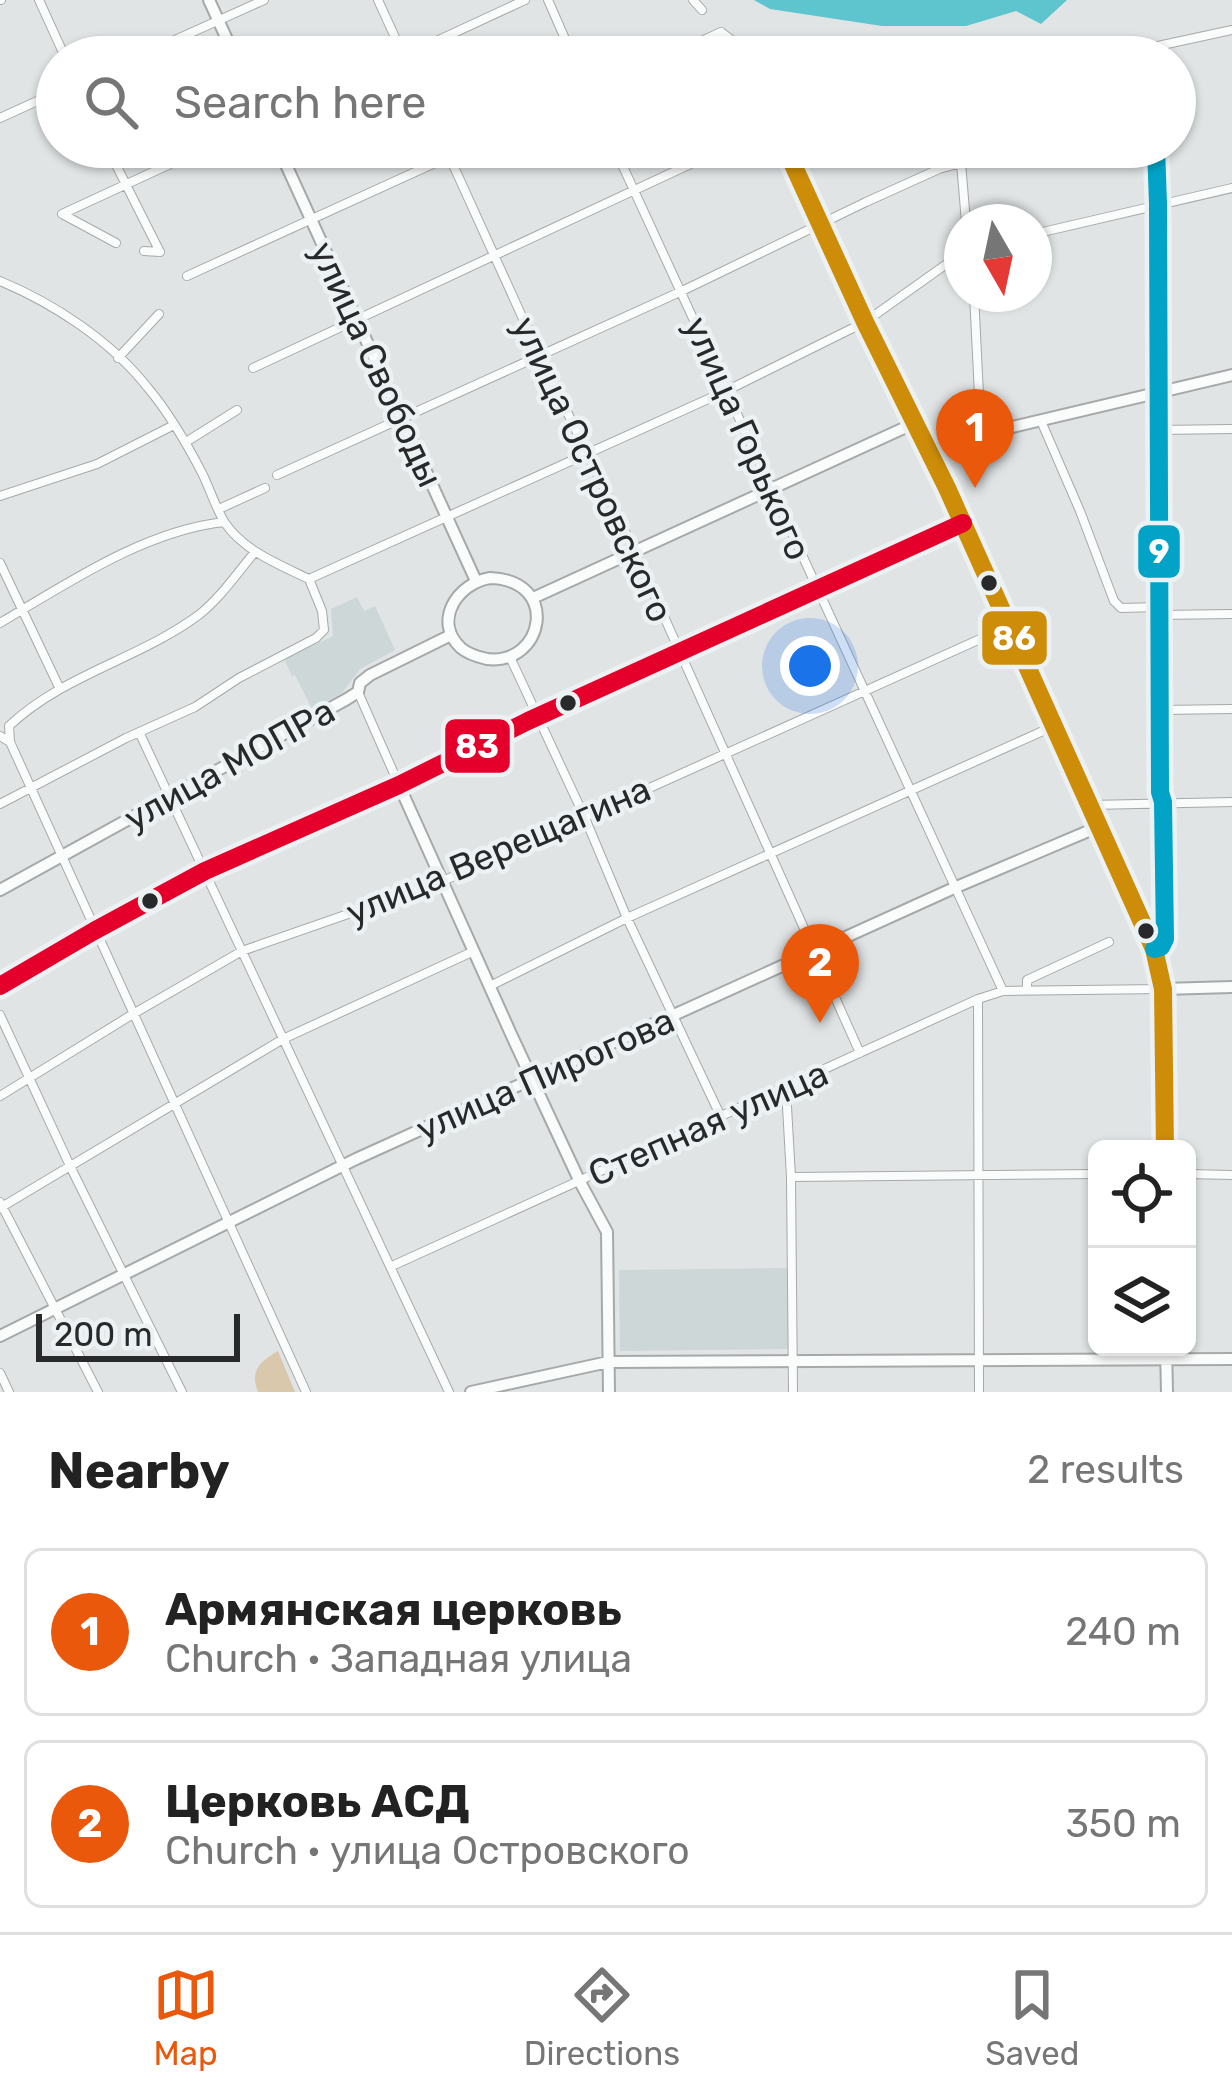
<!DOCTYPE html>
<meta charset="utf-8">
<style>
body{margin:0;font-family:Rubik,sans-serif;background:#f6f6f6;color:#222}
.controls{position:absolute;right:36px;bottom:36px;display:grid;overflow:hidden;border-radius:18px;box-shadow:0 3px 9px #0004}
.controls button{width:108px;height:108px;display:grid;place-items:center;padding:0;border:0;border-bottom:3px solid #e0e0e0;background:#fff;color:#222;font:60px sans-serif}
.compass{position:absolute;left:944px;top:204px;width:108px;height:108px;border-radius:50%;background:#fff;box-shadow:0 3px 9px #0004;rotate:171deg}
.scale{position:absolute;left:36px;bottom:30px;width:204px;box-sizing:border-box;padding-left:12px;border:6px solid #27292a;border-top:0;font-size:33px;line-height:42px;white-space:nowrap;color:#27292a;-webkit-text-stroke:9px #ecf2f3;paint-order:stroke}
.you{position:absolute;left:810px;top:666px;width:42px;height:42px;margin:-30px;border:9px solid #fff;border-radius:50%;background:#1a73e8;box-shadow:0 0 0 18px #1a73e833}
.badge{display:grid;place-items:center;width:78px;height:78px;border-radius:50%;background:#ea580c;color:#fff;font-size:39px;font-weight:700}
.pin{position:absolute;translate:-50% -99px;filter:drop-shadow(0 3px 6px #0008)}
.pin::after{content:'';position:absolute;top:63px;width:42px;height:36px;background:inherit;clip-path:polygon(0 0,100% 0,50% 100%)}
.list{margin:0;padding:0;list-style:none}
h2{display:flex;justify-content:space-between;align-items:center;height:156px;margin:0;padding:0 48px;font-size:51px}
h2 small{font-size:39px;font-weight:400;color:#767676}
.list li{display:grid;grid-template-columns:78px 1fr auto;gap:36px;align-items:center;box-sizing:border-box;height:168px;margin:0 24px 24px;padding:0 24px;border:3px solid #e0e0e0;border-radius:18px}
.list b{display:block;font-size:45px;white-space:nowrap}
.list p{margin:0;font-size:39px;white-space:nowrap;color:#767676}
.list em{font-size:39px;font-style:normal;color:#767676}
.icon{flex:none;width:66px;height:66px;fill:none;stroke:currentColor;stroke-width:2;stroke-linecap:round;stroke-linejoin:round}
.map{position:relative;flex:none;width:1232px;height:1392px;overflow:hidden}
.search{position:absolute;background:#fff;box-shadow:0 3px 9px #0004;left:36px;right:36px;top:36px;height:132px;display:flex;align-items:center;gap:30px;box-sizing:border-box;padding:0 42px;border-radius:66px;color:#767676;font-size:45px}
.sheet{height:540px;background:#fff}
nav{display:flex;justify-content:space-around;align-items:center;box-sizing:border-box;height:168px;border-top:3px solid #e0e0e0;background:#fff;font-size:33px;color:#767676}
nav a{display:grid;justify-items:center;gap:6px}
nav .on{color:#ea580c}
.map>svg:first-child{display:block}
.built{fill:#cdd7d8}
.green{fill:#dac8ac}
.water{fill:#5ec4ce}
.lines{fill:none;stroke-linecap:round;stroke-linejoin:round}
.street-casing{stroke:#a6a9aa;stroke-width:10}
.secondary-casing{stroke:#a6a9aa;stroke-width:14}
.street{stroke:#fafbfb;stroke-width:8}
.secondary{stroke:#fafbfb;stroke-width:10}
.bus-1-casing{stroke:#ecf2f3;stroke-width:27}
.bus-2-casing{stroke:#ecf2f3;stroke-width:27}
.bus-3-casing{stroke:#ecf2f3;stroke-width:27}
.bus-1{stroke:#cd8d08;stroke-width:18}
.bus-2{stroke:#02a3c6;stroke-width:18}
.bus-3{stroke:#e4002b;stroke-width:18}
.bus-dot{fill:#27292a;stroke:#ecf2f3;stroke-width:4.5}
.labels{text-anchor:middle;stroke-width:9;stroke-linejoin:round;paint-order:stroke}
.street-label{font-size:36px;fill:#27292a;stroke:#ecf2f3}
.line-badge{stroke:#ecf2f3;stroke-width:4.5}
.badge-label{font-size:33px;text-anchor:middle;font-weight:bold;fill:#fff}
</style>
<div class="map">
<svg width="1232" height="1392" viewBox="0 0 1232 1392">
<rect width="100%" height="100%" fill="#e0e4e5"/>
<path class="built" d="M 357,597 L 364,611 L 375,606 L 395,650 L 360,669 L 342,693 L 312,709 L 295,675 L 292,676 L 284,659 L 333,636 L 331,609 Z
M 789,1268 L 790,1349 L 620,1351 L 619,1270 Z"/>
<path class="green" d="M 278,1351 L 295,1392 L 258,1392 C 249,1370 261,1361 278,1351 Z"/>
<path class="water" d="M 754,0 L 1067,0 L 1041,24 L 1016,11 L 966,26 L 882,26 L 770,9 Z"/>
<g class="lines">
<g class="street-casing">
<path id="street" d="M 0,0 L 1,0
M 39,0 L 65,57
M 378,0 L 404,57
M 548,0 L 573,57
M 693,0 L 702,10
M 721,32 L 737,44 L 743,57
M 137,57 L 264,0
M 402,57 L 525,0
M 667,57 L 721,32
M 1107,57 L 1232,30
M 0,118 L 57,92
M 107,147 L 160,252
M 445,147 L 539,354 L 635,552 L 860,1053
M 614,147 L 1003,991
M 785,147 L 915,423
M 967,153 L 1050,147
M 62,214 L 207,147
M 64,215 L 116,243
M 966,222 L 961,163 L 967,147
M 1034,234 L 1232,188
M 144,251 L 160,252
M 187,276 L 470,147
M 0,281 C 55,304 111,341 148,388 C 169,413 187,444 202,473 C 210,489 216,509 225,523 C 244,551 280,565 309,579
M 974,294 L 981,435
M 118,358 L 159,314
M 253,368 L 727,147
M 1041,421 L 1080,511 L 1114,601 L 1121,608 L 1159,607
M 1159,430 L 1232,429
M 186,442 L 237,410
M 277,475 L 682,291 L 866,202 L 939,169 L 961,163
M 0,496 L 97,464 L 174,425
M 219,509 L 265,488
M 0,563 L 59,687
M 309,579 L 726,391 L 865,322 L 962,253
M 1159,615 L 1232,614
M 0,623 C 68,583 144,531 224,522
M 510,657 L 585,818 L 627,918 L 721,1117
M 358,692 L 399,785
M 1161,710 L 1232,709
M 140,734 L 449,1392
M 0,736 L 10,742 L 306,1392
M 10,742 L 9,726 C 64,674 140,659 200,614 C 222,596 237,573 255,552
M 0,804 L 126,738 L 195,707 L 239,678 L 316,638 L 324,630 L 322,611 L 309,579
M 1090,805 L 1232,802
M 1154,949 L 1161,947 L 1165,939 L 1163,802 L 1160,792 L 1158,204 L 1156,147
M 490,986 L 627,918 L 1054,726
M 1027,990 L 1027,980 L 1109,942
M 978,999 L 979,1392
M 0,1015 L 71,1168 L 182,1392
M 786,1089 L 791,1177 L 793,1392
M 0,1096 L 133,1014 L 242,951 L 443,881 L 1009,626
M 1187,1174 L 1232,1175
M 791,1177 L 1097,1174
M 0,1202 L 98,1392
M 0,1208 L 283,1039 L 474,951
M 392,1266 L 978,999 L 1003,991 L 1163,989
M 0,1373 L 9,1392"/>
</g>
<g class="secondary-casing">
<path id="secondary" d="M 209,0 L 235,57
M 278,147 L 476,581
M 928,447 L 1232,375
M 490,578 C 561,580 544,666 487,659 C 478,657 468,654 461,648 C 432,621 458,583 490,578 Z
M 533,598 L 915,423 L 963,523 L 1154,949 L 1163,989 L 1165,1149
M 399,785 L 511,1034 L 580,1182 L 607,1232 L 609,1392
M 0,890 L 347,699 L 358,692 L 360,683 L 370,675 L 451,635
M 0,986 L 94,931 L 205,871 L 399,785 L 528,721 L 963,523
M 1163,989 L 1232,987
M 0,1336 L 356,1159 L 954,888 L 1098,827
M 1166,1347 L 1167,1392
M 471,1392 L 608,1362 L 1232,1359"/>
</g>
<use href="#street" class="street"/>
<use href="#secondary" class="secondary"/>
<g class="bus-1-casing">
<path id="bus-1" d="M 785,147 L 865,322 L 947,488 L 1154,949 L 1163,989 L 1165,1149"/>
</g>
<g class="bus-2-casing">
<path id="bus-2" d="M 1154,949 L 1161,947 L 1165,939 L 1163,802 L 1160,792 L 1158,204 L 1156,147"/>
</g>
<g class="bus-3-casing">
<path id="bus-3" d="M 0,986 L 94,931 L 205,871 L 399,785 L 528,721 L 963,523"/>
</g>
<use href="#bus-1" class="bus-1"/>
<use href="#bus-2" class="bus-2"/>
<use href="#bus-3" class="bus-3"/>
</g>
<g class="bus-dot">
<circle cx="989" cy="583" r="10"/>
<circle cx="568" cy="703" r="10"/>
<circle cx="150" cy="901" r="10"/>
<circle cx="1146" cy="931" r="10"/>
</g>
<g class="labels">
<g class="street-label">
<text transform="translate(377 364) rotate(65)" y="13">улица Свободы</text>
<text transform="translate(748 438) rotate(66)" y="13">улица Горького</text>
<text transform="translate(593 469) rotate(65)" y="13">улица Островского</text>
<text transform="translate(229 764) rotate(-29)" y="13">улица МОПРа</text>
<text transform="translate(498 850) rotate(-23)" y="13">улица Верещагина</text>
<text transform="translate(545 1074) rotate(-24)" y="13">улица Пирогова</text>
<text transform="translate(708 1123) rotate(-24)" y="13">Степная улица</text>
</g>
</g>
<g class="line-badge">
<rect x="1136" y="523" width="46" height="57" rx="12" fill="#02a3c6"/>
<rect x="980" y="609" width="69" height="58" rx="12" fill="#cd8d08"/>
<rect x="443" y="717" width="69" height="58" rx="12" fill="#e4002b"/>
</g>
<g class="badge-label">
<text x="1159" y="563">9</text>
<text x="1014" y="650">86</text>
<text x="477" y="758">83</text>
</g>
</svg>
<div class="controls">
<button><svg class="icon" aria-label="locate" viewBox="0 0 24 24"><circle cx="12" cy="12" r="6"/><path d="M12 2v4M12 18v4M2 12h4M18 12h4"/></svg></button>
<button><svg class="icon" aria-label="layers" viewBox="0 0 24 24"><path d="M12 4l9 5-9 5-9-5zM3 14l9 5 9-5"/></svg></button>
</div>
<svg class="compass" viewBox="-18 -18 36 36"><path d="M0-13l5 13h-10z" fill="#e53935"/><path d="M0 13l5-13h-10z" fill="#767676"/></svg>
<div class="scale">200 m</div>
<div class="you"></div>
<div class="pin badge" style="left:975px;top:488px">1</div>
<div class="pin badge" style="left:820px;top:1023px">2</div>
<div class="search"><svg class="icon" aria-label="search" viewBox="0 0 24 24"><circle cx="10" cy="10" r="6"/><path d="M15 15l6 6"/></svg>Search here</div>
</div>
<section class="sheet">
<h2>Nearby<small>2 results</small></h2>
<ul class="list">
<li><span class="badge">1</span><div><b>Армянская церковь</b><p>Church · Западная улица</p></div><em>240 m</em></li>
<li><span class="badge">2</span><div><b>Церковь АСД</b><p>Church · улица Островского</p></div><em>350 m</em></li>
</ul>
</section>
<nav>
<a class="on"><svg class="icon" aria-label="map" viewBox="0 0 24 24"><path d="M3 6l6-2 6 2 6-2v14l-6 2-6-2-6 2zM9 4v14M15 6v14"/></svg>Map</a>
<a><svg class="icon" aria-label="directions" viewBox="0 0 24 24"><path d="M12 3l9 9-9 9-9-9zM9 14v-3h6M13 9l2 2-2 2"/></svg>Directions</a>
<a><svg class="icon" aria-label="saved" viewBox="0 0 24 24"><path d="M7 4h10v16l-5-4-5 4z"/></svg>Saved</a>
</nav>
